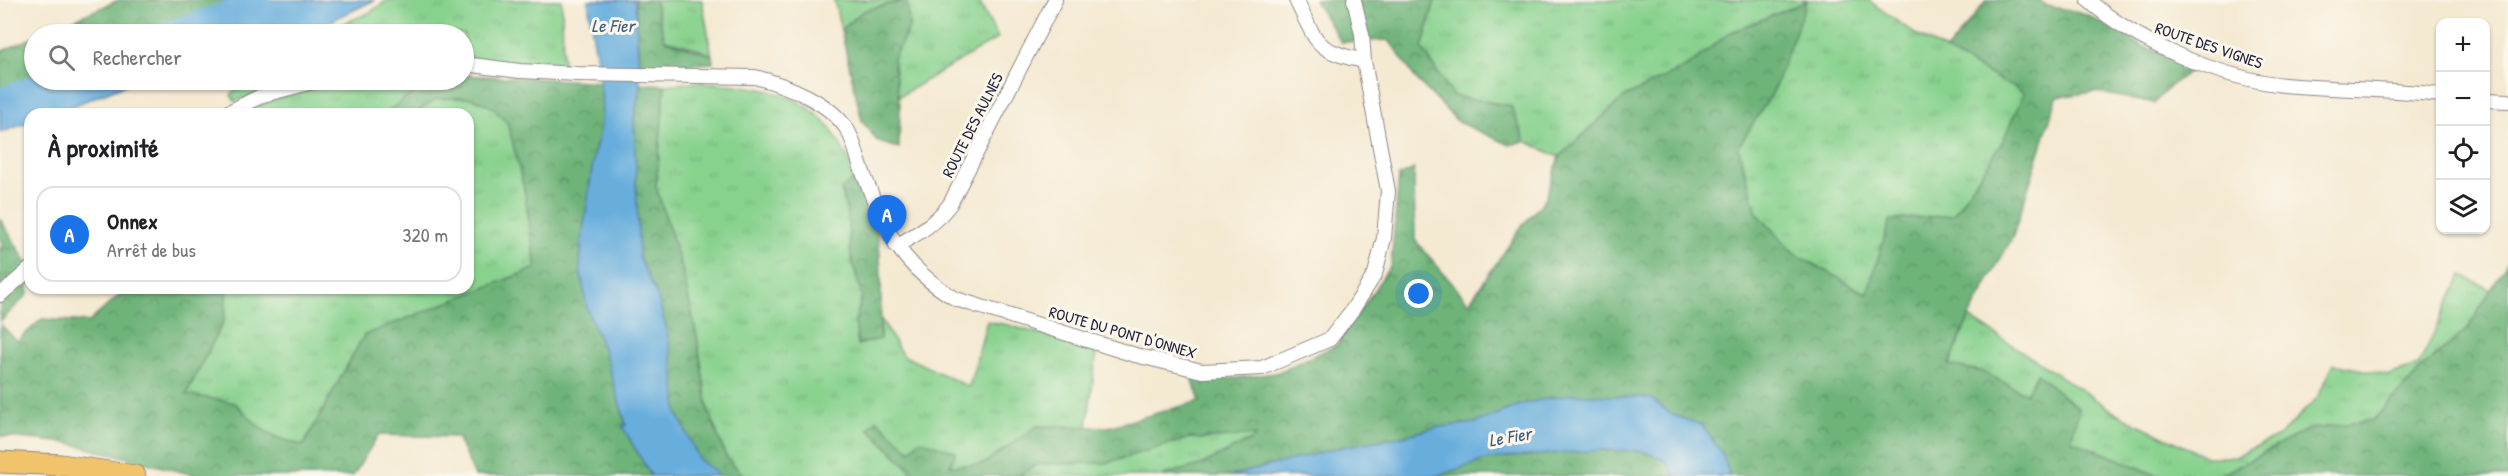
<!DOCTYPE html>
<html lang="fr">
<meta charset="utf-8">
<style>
body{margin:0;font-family:"Patrick Hand",sans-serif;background:#f2f2f2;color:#202124}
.controls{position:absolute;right:18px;top:18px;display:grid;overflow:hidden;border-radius:12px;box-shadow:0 2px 4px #0004}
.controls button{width:54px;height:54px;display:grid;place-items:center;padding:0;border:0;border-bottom:2px solid #e0e0e0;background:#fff;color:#202124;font:30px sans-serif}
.you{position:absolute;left:1419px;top:294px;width:21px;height:21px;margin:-15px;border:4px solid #fff;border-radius:50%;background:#1a73e8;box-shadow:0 0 0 9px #1a73e833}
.badge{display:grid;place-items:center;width:39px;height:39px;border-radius:50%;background:#1a73e8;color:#fff;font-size:20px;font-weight:700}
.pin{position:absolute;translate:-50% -50px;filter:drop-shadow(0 2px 3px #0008)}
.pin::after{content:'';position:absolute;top:32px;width:21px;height:18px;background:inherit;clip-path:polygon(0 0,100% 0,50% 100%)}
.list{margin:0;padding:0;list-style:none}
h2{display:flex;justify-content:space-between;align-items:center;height:78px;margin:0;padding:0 24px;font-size:26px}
h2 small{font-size:20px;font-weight:400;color:#757577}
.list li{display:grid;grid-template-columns:39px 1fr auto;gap:18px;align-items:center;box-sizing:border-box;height:96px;margin:0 12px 12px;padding:0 12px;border:2px solid #e0e0e0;border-radius:18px}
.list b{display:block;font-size:22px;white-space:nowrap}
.list p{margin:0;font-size:20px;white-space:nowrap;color:#757577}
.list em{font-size:20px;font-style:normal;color:#757577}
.icon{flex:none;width:33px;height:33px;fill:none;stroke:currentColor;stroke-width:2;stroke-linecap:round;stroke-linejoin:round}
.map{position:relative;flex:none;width:2508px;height:476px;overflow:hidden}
.search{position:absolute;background:#fff;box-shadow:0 2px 4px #0004;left:24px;top:24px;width:450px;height:66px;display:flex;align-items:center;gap:15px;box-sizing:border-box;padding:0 21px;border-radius:33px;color:#757577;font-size:22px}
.panel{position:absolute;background:#fff;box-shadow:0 2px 4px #0004;left:24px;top:108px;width:450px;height:186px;border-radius:18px}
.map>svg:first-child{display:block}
.grass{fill:url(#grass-tufts);stroke:#557a64;stroke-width:1.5}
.forest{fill:url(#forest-crowns);stroke:#486b5a;stroke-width:1.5}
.water{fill:#67aedd;stroke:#44688c;stroke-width:1.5}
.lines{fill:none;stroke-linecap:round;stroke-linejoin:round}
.river{stroke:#67aedd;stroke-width:20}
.minor-casing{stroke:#8b8686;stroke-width:16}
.highway-casing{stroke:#8b8686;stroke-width:23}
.minor{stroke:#fff;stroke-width:14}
.highway{stroke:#f1c36a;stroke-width:21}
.labels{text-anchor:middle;stroke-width:6;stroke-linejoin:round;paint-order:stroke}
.street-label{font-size:16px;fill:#22223b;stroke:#fbf7ec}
.water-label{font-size:18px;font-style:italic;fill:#3e5a7c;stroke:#fbf7ec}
</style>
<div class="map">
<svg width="2508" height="476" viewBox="0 0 2508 476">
<defs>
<pattern id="grass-tufts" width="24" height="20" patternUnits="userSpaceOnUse" patternTransform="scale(1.5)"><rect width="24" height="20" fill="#88d28e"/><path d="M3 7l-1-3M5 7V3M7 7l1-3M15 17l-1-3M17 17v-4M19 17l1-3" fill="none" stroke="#75b47b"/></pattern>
<pattern id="forest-crowns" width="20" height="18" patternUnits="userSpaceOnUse" patternTransform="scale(1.5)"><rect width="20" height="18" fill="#6eb479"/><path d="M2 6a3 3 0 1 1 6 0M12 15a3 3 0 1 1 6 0" fill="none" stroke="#5a9264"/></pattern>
</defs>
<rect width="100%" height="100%" fill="#fbf7ec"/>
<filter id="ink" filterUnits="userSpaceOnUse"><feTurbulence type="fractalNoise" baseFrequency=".0167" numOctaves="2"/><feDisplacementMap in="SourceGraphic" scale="12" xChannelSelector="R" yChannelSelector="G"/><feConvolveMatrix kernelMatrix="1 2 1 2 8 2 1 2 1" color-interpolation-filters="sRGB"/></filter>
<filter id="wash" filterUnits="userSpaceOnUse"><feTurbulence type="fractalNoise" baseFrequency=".008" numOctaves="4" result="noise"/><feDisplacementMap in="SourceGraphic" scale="24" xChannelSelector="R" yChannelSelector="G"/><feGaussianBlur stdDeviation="1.35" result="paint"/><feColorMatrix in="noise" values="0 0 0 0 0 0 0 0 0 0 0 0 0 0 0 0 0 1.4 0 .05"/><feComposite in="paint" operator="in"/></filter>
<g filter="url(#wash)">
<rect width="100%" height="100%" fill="#f4e9d1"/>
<path class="grass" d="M 388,0 L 562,0 L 563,70 L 510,66 L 464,57 L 464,34 L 316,34 L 367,14 Z
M 656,0 L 702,0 L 712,55 L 693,47 L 665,40 L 655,4 Z
M 834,0 L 905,0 L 863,11 L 841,30 Z
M 907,0 L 978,0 L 998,38 L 898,97 L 893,59 L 909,28 Z
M 1435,0 L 1868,0 L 1915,34 L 2025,92 L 2002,143 L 1953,215 L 1890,221 L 1867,294 L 1793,253 L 1757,213 L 1738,147 L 1773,92 L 1729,33 L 1689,65 L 1623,98 L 1559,157 L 1525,141 L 1511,106 L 1453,96 L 1422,48 Z
M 243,80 L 304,80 L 235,101 L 231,95 Z
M 356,80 L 431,80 L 389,111 L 389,114 L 241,114 C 276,95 317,88 356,80 Z
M 701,82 C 755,86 814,90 841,146 C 847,157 853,167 853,180 L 841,191 L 847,212 L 851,256 L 862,296 L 855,322 L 880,339 L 880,317 L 902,355 L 969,387 L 987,321 L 1008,325 L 1097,350 L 1087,427 L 1037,426 L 983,464 L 950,466 L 955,452 L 910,451 L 877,420 L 869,430 L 914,473 L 926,476 L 744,476 L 726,457 L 708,409 L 697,337 L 682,269 L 656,187 L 665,85 Z
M 451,98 L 473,98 L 494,107 L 508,123 L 524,188 L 536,268 L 364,335 L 303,446 L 279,438 L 261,429 L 235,403 L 186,395 L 224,320 L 227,288 L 468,288 L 468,114 L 414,114 L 436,99 Z
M 2462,275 L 2491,290 L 2468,329 L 2425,365 L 2373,420 L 2307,430 L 2219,476 L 2159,476 L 2071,440 L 2037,374 L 2026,394 L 1981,371 L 1949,366 L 1969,317 L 2121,416 L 2207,457 L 2233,457 L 2279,436 L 2317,398 L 2334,364 L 2388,375 L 2418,366 Z
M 1257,435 L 1253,439 L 1203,464 L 1166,476 L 1018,476 L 1037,464 L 1106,463 L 1190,437 L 1202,439 Z"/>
<path class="forest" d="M 119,0 L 270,0 L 209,18 L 166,34 L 40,34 Z
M 635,0 L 656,0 L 655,4 L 665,40 L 712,55 L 713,63 L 639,68 Z
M 907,0 L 909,28 L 893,59 L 900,105 L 899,148 L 878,142 L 862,121 L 841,30 L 863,11 Z
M 1314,0 L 1435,0 L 1422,48 L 1453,96 L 1511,106 L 1525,141 L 1510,145 L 1458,122 L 1416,79 L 1389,40 L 1341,42 Z
M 1987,0 L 2038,0 L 2047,6 L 2083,13 L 2143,46 L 2196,67 L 2170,86 L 2154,103 L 2095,92 L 2057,97 L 2013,236 L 1969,317 L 1949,365 L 1981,371 L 2026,394 L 2037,374 L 2079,409 L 2071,440 L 2159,476 L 1160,476 L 1203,464 L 1253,439 L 1256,435 L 1202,439 L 1190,438 L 1106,463 L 1037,464 L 1018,476 L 926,476 L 914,473 L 869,429 L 877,420 L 910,451 L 920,440 L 956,452 L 950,466 L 983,464 L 1037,426 L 1108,427 L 1200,401 L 1191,376 L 1229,379 L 1276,373 L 1337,345 L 1391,265 L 1399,176 L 1414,169 L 1415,240 L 1469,303 L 1522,226 L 1545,200 L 1559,157 L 1623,98 L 1689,65 L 1729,33 L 1807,1 L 1773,92 L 1738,147 L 1757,213 L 1793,253 L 1867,294 L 1890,220 L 1953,215 L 2002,143 L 2024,93 L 1946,51 Z
M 34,37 L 34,80 L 47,80 L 0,99 L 0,52 Z
M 464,75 L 665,85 L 656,187 L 682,269 L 697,337 L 708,409 L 726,457 L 744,476 L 475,476 L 457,437 L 378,435 L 353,476 L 198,476 L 68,443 L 0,436 L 0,324 L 17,341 L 42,319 L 89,322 L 123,292 L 122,288 L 227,288 L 224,320 L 186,394 L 235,403 L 261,429 L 279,438 L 303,446 L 364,335 L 536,268 L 524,188 L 508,124 L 494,108 L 473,98 L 451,98 L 436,99 L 414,114 L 389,114 L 388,111 L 430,81 L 464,80 Z
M 853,180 C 888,214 881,294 880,339 L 858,345 L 855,322 L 862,296 L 851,256 L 847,212 L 841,190 Z
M 0,219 L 30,268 L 28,294 L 0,322 L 0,248 L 3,245 L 0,239 Z
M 2508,261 L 2508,476 L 2219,476 L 2307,430 L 2373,420 L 2425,365 L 2468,329 Z"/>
<path class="water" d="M 270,0 L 375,0 L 316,28 L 294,34 L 166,34 L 209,18 Z
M 588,0 L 635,0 L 640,88 L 634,118 L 639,257 L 658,298 L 666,327 L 674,372 L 677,412 L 699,459 L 720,476 L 651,476 L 622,426 L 626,425 L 604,351 L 587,309 L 580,267 L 581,246 L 595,148 C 612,110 591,42 588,0 Z
M 47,80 L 137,80 L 53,114 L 30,114 L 30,122 L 0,133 L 0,99 Z
M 1572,394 L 1650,398 L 1673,415 L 1702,425 L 1722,453 L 1730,476 L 1675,476 L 1665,460 L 1642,451 L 1602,450 L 1489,459 L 1437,476 L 1230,476 L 1345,446 L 1399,437 L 1438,427 L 1475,423 L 1525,403 Z"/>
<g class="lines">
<path class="river" d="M 160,34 L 260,0
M 0,98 L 46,80"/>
</g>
</g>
<g filter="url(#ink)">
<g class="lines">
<g class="minor-casing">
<path id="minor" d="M 1296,0 C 1318,44 1314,50 1364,61
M 2088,0 C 2137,43 2219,78 2284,85 C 2336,90 2388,88 2440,95
M 464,64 L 520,71 L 578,74 L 755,77 C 786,85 831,102 848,131 C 855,143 857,158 862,170 C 885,230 899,265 956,299 L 1135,355 L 1202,371 L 1262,368 L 1330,339 L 1353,309 L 1375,274 L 1384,238 L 1388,191 L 1364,61 L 1362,34 L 1354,0
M 2486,100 L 2508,101
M 225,114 L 263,95 L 320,80
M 896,246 C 917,234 935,224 950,204 L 1055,0
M 0,295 L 30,269"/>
</g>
<g class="highway-casing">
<path id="highway" d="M 0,462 L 61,465 L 135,476"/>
</g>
<use href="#minor" class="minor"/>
<use href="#highway" class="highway"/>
</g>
</g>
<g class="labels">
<g class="street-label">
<text transform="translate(2209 45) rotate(19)" y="6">ROUTE DES VIGNES</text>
<text transform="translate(972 125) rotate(-63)" y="6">ROUTE DES AULNES</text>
<text transform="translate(1123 332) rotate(16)" y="6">ROUTE DU PONT D'ONNEX</text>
</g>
<g class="water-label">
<text x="613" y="32">Le Fier</text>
<text transform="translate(1510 437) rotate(-10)" y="6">Le Fier</text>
</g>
</g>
</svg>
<div class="controls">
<button>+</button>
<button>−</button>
<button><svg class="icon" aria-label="locate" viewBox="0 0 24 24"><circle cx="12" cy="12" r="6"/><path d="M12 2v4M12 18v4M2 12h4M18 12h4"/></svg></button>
<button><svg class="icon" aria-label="layers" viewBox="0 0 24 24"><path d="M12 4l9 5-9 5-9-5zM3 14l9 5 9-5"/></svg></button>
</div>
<div class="you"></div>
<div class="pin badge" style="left:887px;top:245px">A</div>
<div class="search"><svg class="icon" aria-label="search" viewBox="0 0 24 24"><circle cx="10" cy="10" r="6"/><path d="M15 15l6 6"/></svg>Rechercher</div>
<section class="panel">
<h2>À proximité<small></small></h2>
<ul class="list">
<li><span class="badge">A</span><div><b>Onnex</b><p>Arrêt de bus</p></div><em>320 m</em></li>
</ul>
</section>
</div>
